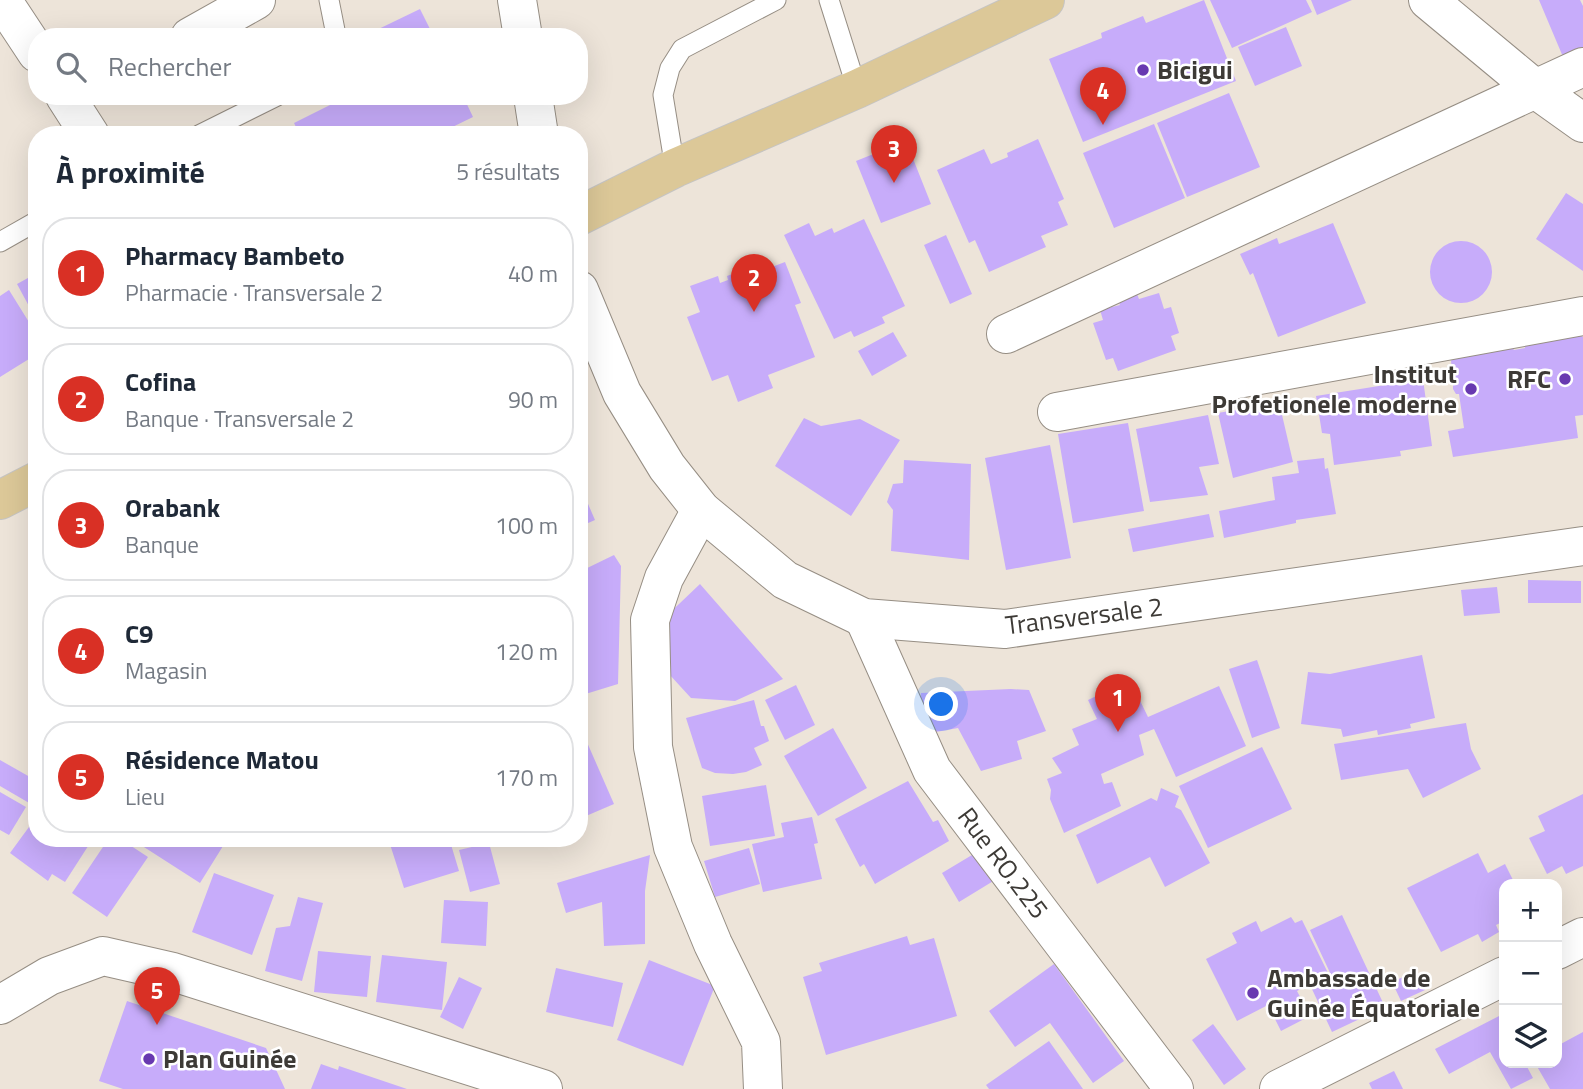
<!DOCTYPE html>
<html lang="fr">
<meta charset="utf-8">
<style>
body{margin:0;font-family:"Titillium Web",sans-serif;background:#f2f2f3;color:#1f2937}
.controls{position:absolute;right:21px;bottom:21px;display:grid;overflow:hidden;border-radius:14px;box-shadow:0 7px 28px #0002}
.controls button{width:63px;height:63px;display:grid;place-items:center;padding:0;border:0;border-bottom:2px solid #e0e1e3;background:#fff;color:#1f2937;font:35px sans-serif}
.you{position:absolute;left:942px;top:705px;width:24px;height:24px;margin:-18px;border:5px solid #fff;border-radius:50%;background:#1a73e8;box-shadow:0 0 0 10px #1a73e833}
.badge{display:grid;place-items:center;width:46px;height:46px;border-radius:50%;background:#d93025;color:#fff;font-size:23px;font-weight:700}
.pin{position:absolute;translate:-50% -58px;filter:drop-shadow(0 2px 4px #0008)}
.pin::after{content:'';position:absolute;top:37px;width:24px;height:21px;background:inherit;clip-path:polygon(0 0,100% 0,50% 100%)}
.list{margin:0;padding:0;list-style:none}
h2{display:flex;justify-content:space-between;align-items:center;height:91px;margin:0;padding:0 28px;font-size:30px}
h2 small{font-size:23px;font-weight:400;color:#747a83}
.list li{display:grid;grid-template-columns:46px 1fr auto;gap:21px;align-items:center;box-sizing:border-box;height:112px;margin:0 14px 14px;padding:0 14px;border:2px solid #e0e1e3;border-radius:28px}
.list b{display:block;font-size:26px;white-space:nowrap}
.list p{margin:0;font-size:23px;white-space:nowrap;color:#747a83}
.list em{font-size:23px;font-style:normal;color:#747a83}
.icon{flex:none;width:38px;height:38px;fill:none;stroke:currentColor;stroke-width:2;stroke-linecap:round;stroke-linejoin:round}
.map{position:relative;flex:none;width:1583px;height:1089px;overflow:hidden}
.search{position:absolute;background:#fff;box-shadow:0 7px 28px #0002;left:28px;top:28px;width:560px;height:77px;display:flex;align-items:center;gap:18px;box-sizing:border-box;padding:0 24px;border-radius:28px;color:#747a83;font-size:26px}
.panel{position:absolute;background:#fff;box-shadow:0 7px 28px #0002;left:28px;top:126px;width:560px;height:721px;border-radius:28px}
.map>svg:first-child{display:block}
.building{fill:#c7acfa}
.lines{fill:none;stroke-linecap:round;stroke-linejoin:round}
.lane-casing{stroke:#968e84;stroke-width:21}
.street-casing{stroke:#968e84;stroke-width:40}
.secondary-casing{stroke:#968e84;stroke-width:40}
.primary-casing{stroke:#c5c4c3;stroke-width:40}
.lane{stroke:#fff;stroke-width:19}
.street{stroke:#fff;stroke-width:38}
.secondary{stroke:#fff;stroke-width:38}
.primary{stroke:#dcc898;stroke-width:38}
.poi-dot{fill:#6839b0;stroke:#fff;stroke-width:2.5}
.labels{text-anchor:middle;stroke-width:5;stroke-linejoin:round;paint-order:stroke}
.poi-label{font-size:26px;font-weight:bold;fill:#3d3a36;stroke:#fff;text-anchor:start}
.street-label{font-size:26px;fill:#3d3a36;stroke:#fff}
</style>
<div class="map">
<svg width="1583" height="1089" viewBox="0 0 1583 1089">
<rect width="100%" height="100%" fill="#ede4d9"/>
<path class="building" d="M 1204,0 L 1236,81 L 1083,142 L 1049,59 L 1102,38 L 1101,33 L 1143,16 L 1146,23 Z
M 1210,0 L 1306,0 L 1312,12 L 1232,48 Z
M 1311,0 L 1352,0 L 1317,15 Z
M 1539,0 L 1580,0 L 1583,6 L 1583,57 L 1566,64 Z
M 420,9 L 434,37 L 362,37 Z
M 1286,27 L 1302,66 L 1255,86 L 1238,47 Z
M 1229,93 L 1260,167 L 1187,197 L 1157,123 Z
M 348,96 L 463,96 L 473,117 L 436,135 L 300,135 L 294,123 Z
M 1154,124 L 1185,198 L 1114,228 L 1083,153 Z
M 1038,139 L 1064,199 L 1058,202 L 1068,225 L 1041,236 L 1046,247 L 989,272 L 975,240 L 969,243 L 937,170 L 984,149 L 991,164 L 1008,157 L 1007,153 Z
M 906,141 L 931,204 L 881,223 L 856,161 Z
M 1566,193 L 1583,204 L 1583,271 L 1536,239 Z
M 864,219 L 905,306 L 882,317 L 885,323 L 854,337 L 851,331 L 834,339 L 784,235 L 809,223 L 815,236 L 832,228 L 834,233 Z
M 1333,223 L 1366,303 L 1278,337 L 1253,273 L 1250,275 L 1240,254 L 1277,238 L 1279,244 Z
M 946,235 L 972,294 L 950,304 L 924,245 Z
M1430 272a31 31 0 1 1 62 0a31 31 0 1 1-62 0Z
M 785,262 L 801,303 L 795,305 L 815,357 L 768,375 L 773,388 L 738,402 L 728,375 L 712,381 L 687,317 L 700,312 L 690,286 L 718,276 L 720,283 L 728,280 L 727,276 L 753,266 L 756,273 Z
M 37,273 L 37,321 L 17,284 Z
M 9,290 L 37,335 L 37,354 L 0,377 L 0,296 Z
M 1159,293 L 1164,309 L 1171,307 L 1179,333 L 1171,336 L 1176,350 L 1118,371 L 1113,358 L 1106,360 L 1093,323 L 1103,320 L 1100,310 L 1120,305 L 1118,300 L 1137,294 L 1139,299 Z
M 893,332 L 907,356 L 872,376 L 858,351 Z
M 1575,332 L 1583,337 L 1583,415 L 1575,416 L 1578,438 L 1453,457 L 1448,431 L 1464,428 L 1459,394 L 1456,394 L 1453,389 L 1453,375 L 1451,361 L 1455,355 L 1511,345 L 1514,350 L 1525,348 L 1525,344 Z
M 1423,379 L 1432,446 L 1400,451 L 1401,456 L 1334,465 L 1330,434 L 1322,433 L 1316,396 Z
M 1279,402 L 1293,462 L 1233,478 L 1218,413 Z
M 1208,415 L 1219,464 L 1199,467 L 1208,495 L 1150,502 L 1136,429 Z
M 804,418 L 821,426 L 860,419 L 900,440 L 851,516 L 775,466 Z
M 1128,423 L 1144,511 L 1073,523 L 1058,434 Z
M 1050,445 L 1071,558 L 1006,570 L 985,458 Z
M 1324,458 L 1325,469 L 1328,468 L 1336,514 L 1296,520 L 1296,523 L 1224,538 L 1219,511 L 1275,500 L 1272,477 L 1299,473 L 1297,461 Z
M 904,460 L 971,464 L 969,560 L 891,551 L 893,510 L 887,502 L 893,484 L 903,483 Z
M 579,483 L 595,520 L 579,527 Z
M 1209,514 L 1214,537 L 1133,552 L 1128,529 Z
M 614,555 L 621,566 L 618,684 L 579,696 L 579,572 Z
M 1528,580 L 1581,581 L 1581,603 L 1528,603 Z
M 700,584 L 783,679 L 735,701 L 691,698 L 669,674 L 658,624 Z
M 1497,587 L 1500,613 L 1464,616 L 1461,590 Z
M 1422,655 L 1435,718 L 1410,724 L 1411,728 L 1378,735 L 1377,730 L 1343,737 L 1341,729 L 1301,724 L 1308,672 L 1330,674 Z
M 1257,660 L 1280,728 L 1252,738 L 1229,669 Z
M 1130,680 L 1148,717 L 1219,686 L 1246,746 L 1176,777 L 1154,729 L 1139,735 L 1144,755 L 1101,774 L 1104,784 L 1112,782 L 1121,806 L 1064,833 L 1050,799 L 1051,790 L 1047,779 L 1062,773 L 1052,758 L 1079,745 L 1072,729 L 1097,719 L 1088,700 Z
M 796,685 L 815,725 L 785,740 L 765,700 Z
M 1011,689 L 1029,690 L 1046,731 L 1017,741 L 1022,759 L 981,771 L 958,728 L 936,732 L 919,704 L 921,693 Z
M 754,700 L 761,726 L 764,726 L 769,741 L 754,748 L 762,765 L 746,772 L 733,774 L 715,773 L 702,768 L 686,718 Z
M 1466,723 L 1471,749 L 1481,769 L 1423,798 L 1408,769 L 1341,780 L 1334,744 Z
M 579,724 L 614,804 L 579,819 Z
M 833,728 L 867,788 L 818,816 L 784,756 Z
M 1262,747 L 1292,809 L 1208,848 L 1179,786 Z
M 0,760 L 37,781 L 36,807 L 0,786 Z
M 908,781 L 933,822 L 938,820 L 949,841 L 875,884 L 864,864 L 860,867 L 835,819 Z
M 766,785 L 775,836 L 710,846 L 702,796 Z
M 1161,788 L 1179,796 L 1175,807 L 1181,810 L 1210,863 L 1165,887 L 1150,857 L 1097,884 L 1076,835 L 1151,798 L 1157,801 Z
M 0,792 L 26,807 L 9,835 L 0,830 Z
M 1583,794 L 1583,866 L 1566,874 L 1562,866 L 1547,874 L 1529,838 L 1545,831 L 1538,816 Z
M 37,816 L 37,838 L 88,838 L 92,840 L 65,882 L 52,874 L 48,881 L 10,853 Z
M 812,817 L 818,843 L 814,844 L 822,879 L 763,892 L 752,844 L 784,837 L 781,823 Z
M 109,838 L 119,838 L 148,857 L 107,917 L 72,893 Z
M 134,838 L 228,838 L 200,883 L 133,840 Z
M 388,838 L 449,838 L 459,871 L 404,888 Z
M 489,843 L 500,884 L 470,892 L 459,850 Z
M 749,848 L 760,884 L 715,897 L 704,861 Z
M 977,852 L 995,880 L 959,902 L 942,873 Z
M 1478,853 L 1488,873 L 1505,864 L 1515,884 L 1504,884 L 1504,921 L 1496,925 L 1499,932 L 1482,942 L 1478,934 L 1441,952 L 1407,888 Z
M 650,855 L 645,891 L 645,944 L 604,946 L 602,902 L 566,913 L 557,883 Z
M 214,873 L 274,895 L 252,955 L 192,932 Z
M 298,897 L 323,903 L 302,981 L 265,971 L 276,928 L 290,926 Z
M 444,900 L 488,902 L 486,946 L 441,943 Z
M 1342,915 L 1385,1007 L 1332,1032 L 1311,987 L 1332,977 L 1310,930 Z
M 1291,917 L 1295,923 L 1302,920 L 1328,973 L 1321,976 L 1322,978 L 1297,991 L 1310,1016 L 1281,1031 L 1268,1005 L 1237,1021 L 1206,959 L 1237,943 L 1232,933 L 1256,921 L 1261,932 Z
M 907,936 L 910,945 L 934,938 L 957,1016 L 826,1055 L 803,977 L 822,971 L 819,963 Z
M 318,951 L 371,956 L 367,997 L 314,992 Z
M 382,955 L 447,962 L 442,1010 L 376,1002 Z
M 649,960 L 715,986 L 683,1066 L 617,1040 Z
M 1054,964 L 1124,1061 L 1093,1083 L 1050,1023 L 1015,1047 L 989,1011 Z
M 556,968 L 623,983 L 613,1027 L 546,1012 Z
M 1416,971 L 1425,990 L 1401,1001 L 1392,982 Z
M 459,977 L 482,988 L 463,1029 L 440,1017 Z
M 127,1001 L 266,1048 L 285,1089 L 123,1089 L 99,1081 Z
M 1501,1015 L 1504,1020 L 1504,1063 L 1525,1063 L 1533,1078 L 1511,1089 L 1490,1052 L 1449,1074 L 1435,1049 Z
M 1213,1024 L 1246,1069 L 1224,1085 L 1192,1040 Z
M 1583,1032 L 1583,1089 L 1550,1089 L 1535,1063 L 1557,1063 L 1557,1046 Z
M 1049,1041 L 1083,1089 L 989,1089 L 986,1085 Z
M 321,1064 L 338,1070 L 339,1066 L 407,1089 L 311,1089 Z
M 1394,1071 L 1403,1089 L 1372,1089 L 1369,1083 Z"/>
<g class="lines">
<g class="lane-casing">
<path id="lane" d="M 329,0 L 335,30 L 334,37
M 829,0 L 857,89
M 199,135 L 277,96
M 675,168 L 663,95 L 670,68 L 682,49 L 776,0
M 0,242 L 37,221"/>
</g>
<g class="street-casing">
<path id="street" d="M 2,0 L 37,53
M 517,0 L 523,37
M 1428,0 L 1534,88 L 1583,123
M 190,37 L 256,0
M 65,96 L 90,135
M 533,96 L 539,135
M 1006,334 L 1583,67
M 1057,412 L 1583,316
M 701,510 L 664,578 L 650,620 L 653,747 L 673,847 L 713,944 L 761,1042 L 763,1089
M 864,618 L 932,770 L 1174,1089
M 1557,950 L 1583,937
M 0,1005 L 49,976 L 103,956 L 173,972 L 543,1089
M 1279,1089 L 1504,976"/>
</g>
<g class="secondary-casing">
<path id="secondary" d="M 579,290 L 622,393 L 667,467 L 701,510 L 785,580 L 864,618 L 1005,629 L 1583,546"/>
</g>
<g class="primary-casing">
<path id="primary" d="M 579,216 L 675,168 L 857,89 L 1045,0
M 0,500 L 37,481"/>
</g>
<use href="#lane" class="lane"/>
<use href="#street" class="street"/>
<use href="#secondary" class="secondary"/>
<use href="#primary" class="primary"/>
</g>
<g class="poi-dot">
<circle cx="1143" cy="70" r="7"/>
<circle cx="1565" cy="379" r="7"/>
<circle cx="1471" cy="389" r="7"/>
<circle cx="1253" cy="993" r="7"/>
<circle cx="149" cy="1059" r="7"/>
</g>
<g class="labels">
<g class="poi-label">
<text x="1157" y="79">Bicigui</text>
<text x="1457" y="383" text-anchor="end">Institut<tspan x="1457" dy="30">Profetionele moderne</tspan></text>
<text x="1551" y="388" text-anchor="end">RFC</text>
<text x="1267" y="987">Ambassade de<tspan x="1267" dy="30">Guinée Équatoriale</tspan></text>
<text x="163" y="1068">Plan Guinée</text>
</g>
<g class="street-label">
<text transform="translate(1084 616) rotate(-7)" y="9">Transversale 2</text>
<text transform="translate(1003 863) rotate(53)" y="9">Rue RO.225</text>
</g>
</g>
</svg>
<div class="controls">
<button>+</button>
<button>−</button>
<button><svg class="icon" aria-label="layers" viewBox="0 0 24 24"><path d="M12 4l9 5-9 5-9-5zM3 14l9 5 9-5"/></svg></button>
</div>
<div class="you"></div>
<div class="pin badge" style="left:1118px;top:732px">1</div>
<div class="pin badge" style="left:754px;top:312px">2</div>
<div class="pin badge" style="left:894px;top:183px">3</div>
<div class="pin badge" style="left:1103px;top:125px">4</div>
<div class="pin badge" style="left:157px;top:1025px">5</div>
<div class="search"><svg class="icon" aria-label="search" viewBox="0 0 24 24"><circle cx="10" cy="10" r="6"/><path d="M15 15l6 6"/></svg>Rechercher</div>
<section class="panel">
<h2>À proximité<small>5 résultats</small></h2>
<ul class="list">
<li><span class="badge">1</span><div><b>Pharmacy Bambeto</b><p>Pharmacie · Transversale 2</p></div><em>40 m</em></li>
<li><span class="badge">2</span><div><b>Cofina</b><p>Banque · Transversale 2</p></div><em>90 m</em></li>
<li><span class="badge">3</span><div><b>Orabank</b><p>Banque</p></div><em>100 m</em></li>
<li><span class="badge">4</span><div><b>C9</b><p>Magasin</p></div><em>120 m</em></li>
<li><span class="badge">5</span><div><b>Résidence Matou</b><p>Lieu</p></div><em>170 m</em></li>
</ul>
</section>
</div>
